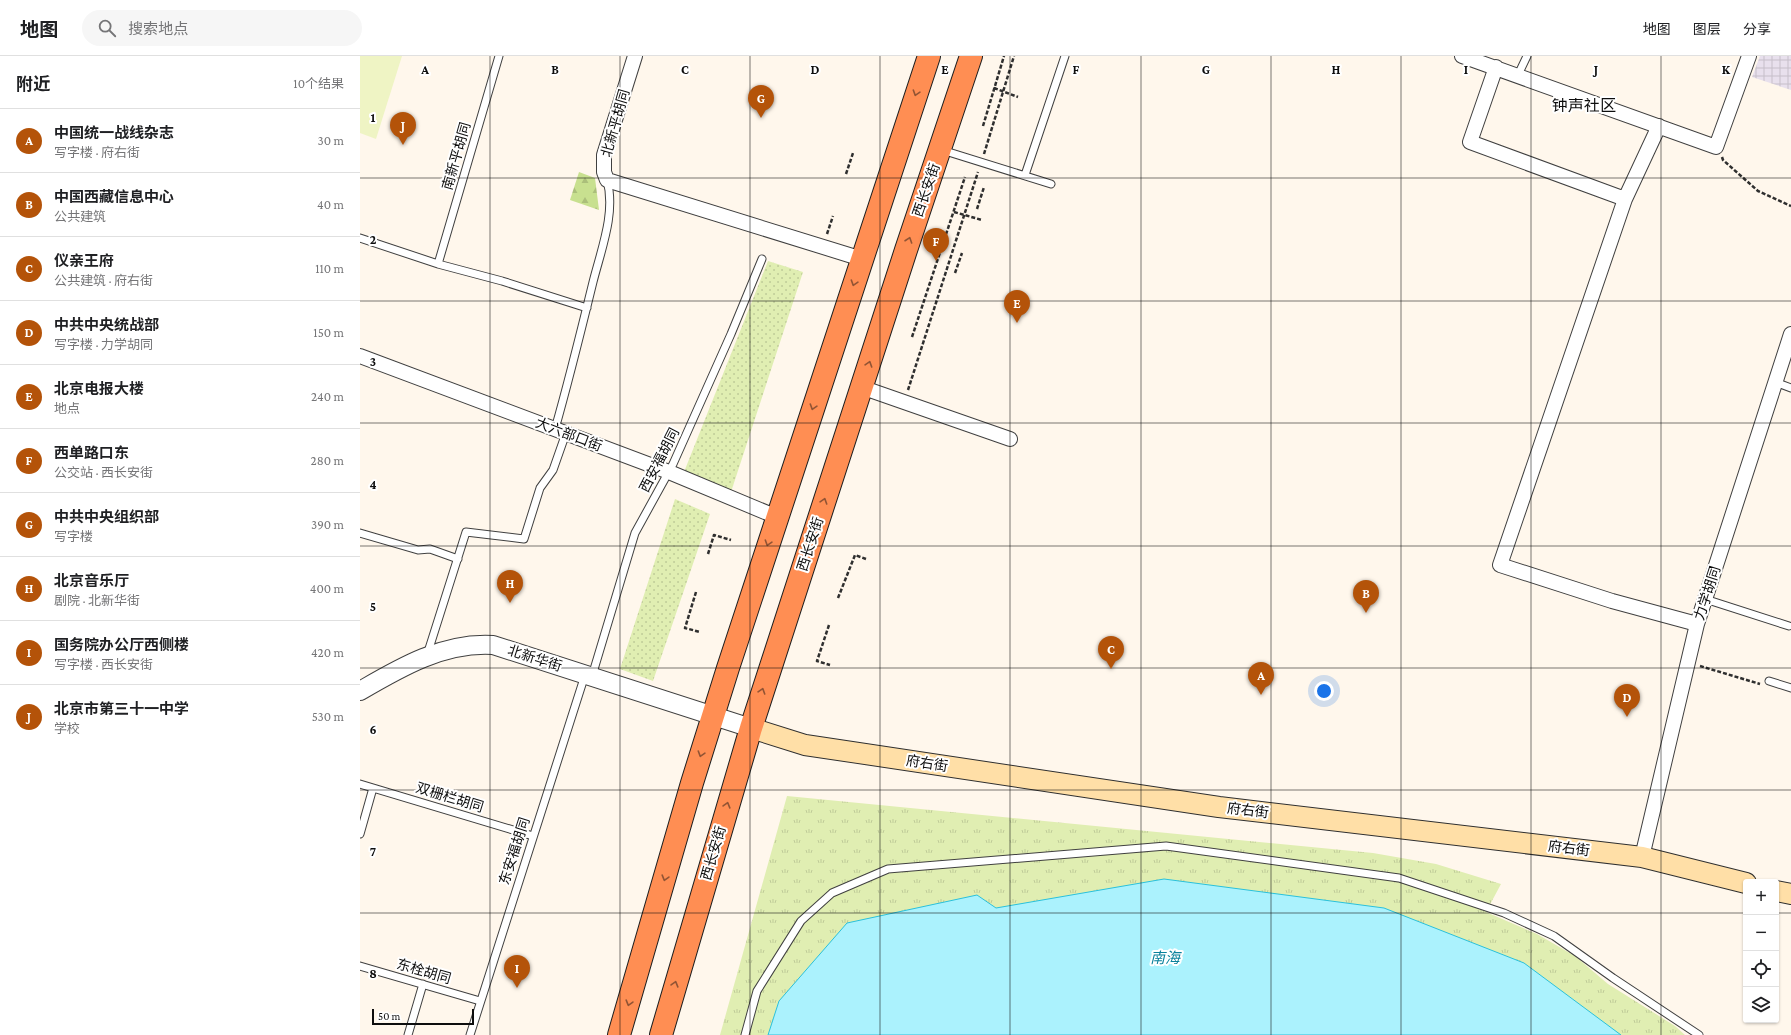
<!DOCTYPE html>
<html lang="zh">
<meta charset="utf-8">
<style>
body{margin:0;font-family:"Crimson Pro","Noto Sans SC",serif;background:#f6f6f6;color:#202124}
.controls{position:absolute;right:12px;bottom:12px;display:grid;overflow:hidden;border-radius:4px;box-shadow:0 1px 3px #0004}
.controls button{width:36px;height:36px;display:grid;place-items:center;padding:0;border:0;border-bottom:1px solid #e0e0e0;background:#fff;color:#202124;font:20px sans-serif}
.scale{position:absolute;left:12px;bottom:10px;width:102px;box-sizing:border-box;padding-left:4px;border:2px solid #0d0d0d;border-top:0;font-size:11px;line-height:14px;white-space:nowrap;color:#0d0d0d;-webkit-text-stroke:3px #fff;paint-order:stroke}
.you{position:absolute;left:964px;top:635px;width:14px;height:14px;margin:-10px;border:3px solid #fff;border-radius:50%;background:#1a73e8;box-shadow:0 0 0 6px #1a73e833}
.badge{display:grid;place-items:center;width:26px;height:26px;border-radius:50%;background:#b45309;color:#fff;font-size:13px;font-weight:700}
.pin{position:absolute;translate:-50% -33px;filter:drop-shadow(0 1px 2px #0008)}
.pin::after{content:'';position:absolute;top:21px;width:14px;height:12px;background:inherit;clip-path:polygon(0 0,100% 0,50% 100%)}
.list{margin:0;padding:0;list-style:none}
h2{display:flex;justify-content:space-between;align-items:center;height:52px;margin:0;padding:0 16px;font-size:17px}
h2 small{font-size:13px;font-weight:400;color:#757577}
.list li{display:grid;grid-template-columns:26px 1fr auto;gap:12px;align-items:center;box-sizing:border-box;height:64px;padding:0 16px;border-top:1px solid #e0e0e0}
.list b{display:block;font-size:15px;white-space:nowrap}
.list p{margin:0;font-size:13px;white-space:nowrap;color:#757577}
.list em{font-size:13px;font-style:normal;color:#757577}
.icon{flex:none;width:22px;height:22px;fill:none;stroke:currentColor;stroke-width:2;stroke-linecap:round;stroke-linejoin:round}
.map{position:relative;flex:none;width:1431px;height:979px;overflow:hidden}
header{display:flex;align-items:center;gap:24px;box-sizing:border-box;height:56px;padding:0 20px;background:#fff;border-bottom:1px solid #e0e0e0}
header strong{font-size:19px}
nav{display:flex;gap:22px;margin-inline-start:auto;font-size:14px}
.search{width:280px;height:36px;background:#f6f6f6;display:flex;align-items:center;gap:10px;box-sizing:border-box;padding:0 14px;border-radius:22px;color:#757577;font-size:15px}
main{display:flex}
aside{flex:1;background:#fff}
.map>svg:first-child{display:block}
.industrial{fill:url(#industrial-grid)}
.grass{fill:url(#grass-dots)}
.forest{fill:url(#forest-firs)}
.park{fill:url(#park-tufts)}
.pitch{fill:#eff4c4}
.water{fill:#abf2fd;stroke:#2ac1db}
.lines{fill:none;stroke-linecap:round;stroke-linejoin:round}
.service-casing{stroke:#404040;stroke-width:9}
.minor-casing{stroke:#404040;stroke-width:16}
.tertiary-casing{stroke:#404040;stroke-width:20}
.secondary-casing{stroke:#2f2f2f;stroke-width:22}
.trunk-casing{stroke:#1e1e1e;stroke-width:24}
.path{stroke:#2f2f2f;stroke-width:2.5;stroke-dasharray:4 2;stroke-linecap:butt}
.service{stroke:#fff;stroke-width:7}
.minor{stroke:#fff;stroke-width:14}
.tertiary{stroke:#fff;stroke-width:18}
.secondary{stroke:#ffdfa7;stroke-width:20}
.trunk{stroke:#ff8e53;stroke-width:22}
.oneway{stroke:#925434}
.grid{fill:none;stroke:#0d0d0d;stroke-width:1;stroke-opacity:0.55}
.labels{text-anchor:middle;stroke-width:4;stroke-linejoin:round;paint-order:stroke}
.street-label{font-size:14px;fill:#0d0d0d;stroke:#fff}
.water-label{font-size:15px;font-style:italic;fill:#0a819c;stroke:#fff}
.quarter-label{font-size:16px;fill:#0d0d0d;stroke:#fff}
.grid-label{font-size:13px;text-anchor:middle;font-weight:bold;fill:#0d0d0d;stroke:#fff;stroke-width:4;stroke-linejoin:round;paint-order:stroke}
</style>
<header>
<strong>地图</strong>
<div class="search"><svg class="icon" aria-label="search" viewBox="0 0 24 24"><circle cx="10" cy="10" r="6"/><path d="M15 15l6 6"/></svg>搜索地点</div>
<nav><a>地图</a><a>图层</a><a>分享</a></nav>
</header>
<main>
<aside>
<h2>附近<small>10个结果</small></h2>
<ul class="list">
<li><span class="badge">A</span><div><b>中国统一战线杂志</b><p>写字楼 · 府右街</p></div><em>30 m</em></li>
<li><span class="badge">B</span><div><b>中国西藏信息中心</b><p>公共建筑</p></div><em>40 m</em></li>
<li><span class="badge">C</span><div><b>仪亲王府</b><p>公共建筑 · 府右街</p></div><em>110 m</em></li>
<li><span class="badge">D</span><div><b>中共中央统战部</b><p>写字楼 · 力学胡同</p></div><em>150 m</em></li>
<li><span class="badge">E</span><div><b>北京电报大楼</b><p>地点</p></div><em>240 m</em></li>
<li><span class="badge">F</span><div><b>西单路口东</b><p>公交站 · 西长安街</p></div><em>280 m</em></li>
<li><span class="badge">G</span><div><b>中共中央组织部</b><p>写字楼</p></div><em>390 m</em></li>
<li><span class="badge">H</span><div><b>北京音乐厅</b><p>剧院 · 北新华街</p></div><em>400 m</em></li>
<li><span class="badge">I</span><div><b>国务院办公厅西侧楼</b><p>写字楼 · 西长安街</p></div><em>420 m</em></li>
<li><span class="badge">J</span><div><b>北京市第三十一中学</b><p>学校</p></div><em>530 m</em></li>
</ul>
</aside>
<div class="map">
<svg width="1431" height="979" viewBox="0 0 1431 979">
<defs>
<pattern id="industrial-grid" width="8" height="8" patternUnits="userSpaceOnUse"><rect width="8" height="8" fill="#e8e0ed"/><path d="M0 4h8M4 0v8" fill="none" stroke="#c6bfca"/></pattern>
<pattern id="grass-dots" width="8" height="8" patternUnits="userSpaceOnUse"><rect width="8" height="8" fill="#e0eeb2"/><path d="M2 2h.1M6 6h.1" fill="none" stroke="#bfcb98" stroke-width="1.8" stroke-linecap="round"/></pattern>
<pattern id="forest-firs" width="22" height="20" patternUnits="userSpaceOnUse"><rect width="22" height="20" fill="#c8e08f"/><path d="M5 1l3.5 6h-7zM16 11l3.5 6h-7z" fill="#abbf7a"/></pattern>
<pattern id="park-tufts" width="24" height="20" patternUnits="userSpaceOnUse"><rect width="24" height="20" fill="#e0eeb2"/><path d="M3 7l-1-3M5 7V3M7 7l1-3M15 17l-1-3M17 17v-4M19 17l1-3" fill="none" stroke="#bfcb98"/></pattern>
</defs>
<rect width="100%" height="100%" fill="#fff7ec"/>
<path class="industrial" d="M 1400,0 L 1431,0 L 1431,34 L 1392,21 Z"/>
<path class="grass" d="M 408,205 L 443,216 L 371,436 L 324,416 Z
M 315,443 L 350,458 L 293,625 L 260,613 Z"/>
<path class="forest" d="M 219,116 L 235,122 L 239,154 L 210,144 Z"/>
<path class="park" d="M 427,740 L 1013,797 L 1076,808 L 1141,828 L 1126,856 L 1177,878 L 1215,900 L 1248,928 L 1315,970 L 1325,979 L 360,979 Z"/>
<path class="pitch" d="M 0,0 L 42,0 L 16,83 L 0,77 Z"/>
<path class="water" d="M 804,823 L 1024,852 L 1164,907 L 1261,979 L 408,979 L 419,945 L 487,867 L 617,839 L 636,852 Z"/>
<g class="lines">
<g class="service-casing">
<path id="service" d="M 1158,19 L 1167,0
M 582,94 L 691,128
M 665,119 L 705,0
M 0,182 L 78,208 L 142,225 L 227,252
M 78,208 L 139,0
M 1415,326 L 1431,332
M 195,373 C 209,324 221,275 233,226 C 241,194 256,157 247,124
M 0,477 L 58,494 L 70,493 L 98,503
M 1345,543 L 1429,570
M 67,599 L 106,476 L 164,483 L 180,432 L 193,414 L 206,377
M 232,620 L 275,477 L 313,408 L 371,278 L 402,203
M 1409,625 L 1431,632
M 0,728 L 173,780
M 0,778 L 13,732
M 0,910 L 120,945
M 48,979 L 63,928
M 110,979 L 225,619
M 385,979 L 397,935 L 441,865 L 472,837 L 528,813 L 806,790 L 1039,822 L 1144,857 L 1194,880 L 1253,922 L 1339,979"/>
</g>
<g class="minor-casing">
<path id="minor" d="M 275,0 L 244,99 L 244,116 L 247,124 L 502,203
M 1102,0 L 1356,91 L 1389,0
M 1136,11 L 1110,86 L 1265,143
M 1299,70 L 1265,143 L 1140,509 L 1252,545 L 1337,568
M 0,300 L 309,416 L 417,461
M 501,331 L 650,383
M 1282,801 L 1337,568 L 1431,278"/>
</g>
<g class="tertiary-casing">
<path id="tertiary" d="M 0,635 C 41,611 84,586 133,589 L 391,672"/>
</g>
<g class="secondary-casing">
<path id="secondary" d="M 391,672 L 445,689 L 859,751 L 1282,801 L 1386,827
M 1416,835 L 1431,838"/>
</g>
<g class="trunk-casing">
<path id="trunk" d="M 259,979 L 332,727 L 368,612 L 569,0
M 301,979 L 391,672 L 546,194 L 611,0"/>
</g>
<path class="path" d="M 634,32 L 658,41
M 623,70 L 644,0
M 624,98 L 654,0
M 1362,101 L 1363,104 L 1398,135 L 1431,150
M 486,118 L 493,97
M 617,153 L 624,131
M 594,156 L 622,164
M 467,178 L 473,160
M 595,217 L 602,197
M 552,281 L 605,121
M 548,334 L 618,116
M 348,498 L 354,479 L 371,484
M 336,536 L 325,572 L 340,576
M 478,542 L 495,499 L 506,503
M 469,569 L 457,605 L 470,609
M 1340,610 L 1400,628"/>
<use href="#service" class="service"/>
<use href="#minor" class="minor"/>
<use href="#tertiary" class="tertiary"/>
<use href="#secondary" class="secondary"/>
<use href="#trunk" class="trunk"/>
</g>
<defs><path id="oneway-chevron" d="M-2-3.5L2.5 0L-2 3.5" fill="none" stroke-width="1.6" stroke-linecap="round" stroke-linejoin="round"/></defs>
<g class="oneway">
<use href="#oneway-chevron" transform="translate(556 37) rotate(108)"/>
<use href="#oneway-chevron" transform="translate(549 184) rotate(-71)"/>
<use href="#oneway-chevron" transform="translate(494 227) rotate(108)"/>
<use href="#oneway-chevron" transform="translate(509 308) rotate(-72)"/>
<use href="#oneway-chevron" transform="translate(453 351) rotate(108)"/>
<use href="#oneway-chevron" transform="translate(464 445) rotate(-72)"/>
<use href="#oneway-chevron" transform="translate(408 487) rotate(108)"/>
<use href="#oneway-chevron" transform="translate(402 635) rotate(-72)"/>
<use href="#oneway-chevron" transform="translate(341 698) rotate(107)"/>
<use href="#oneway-chevron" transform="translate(367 749) rotate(-74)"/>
<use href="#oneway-chevron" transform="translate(305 822) rotate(106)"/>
<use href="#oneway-chevron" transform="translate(315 928) rotate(-74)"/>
<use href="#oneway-chevron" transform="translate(269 947) rotate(106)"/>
</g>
<path class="grid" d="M 130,0 L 130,979M 260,0 L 260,979M 390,0 L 390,979M 520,0 L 520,979M 650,0 L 650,979M 781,0 L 781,979M 911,0 L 911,979M 1041,0 L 1041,979M 1171,0 L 1171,979M 1301,0 L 1301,979M 0,122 L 1431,122M 0,245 L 1431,245M 0,367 L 1431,367M 0,490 L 1431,490M 0,612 L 1431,612M 0,734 L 1431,734M 0,857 L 1386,857M 1416,857 L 1431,857"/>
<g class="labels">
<g class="street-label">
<text transform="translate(255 67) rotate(-74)" y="5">北新平胡同</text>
<text transform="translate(96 100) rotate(-74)" y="5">南新平胡同</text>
<text transform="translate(566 134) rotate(-71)" y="5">西长安街</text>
<text transform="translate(209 378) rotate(21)" y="5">大六部口街</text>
<text transform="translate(299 404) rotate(-63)" y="5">西安福胡同</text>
<text transform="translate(450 488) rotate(-72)" y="5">西长安街</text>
<text transform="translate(1347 537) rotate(-72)" y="5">力学胡同</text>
<text transform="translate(175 602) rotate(18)" y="5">北新华街</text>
<text transform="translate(567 707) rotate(9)" y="5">府右街</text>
<text transform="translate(90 741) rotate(17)" y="5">双栅栏胡同</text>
<text transform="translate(888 754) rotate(7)" y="5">府右街</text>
<text transform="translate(1209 792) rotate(7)" y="5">府右街</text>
<text transform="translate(154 795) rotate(-72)" y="5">东安福胡同</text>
<text transform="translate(353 797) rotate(-74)" y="5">西长安街</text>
<text transform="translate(64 915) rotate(16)" y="5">东栓胡同</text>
</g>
<g class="water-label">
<text x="805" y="907">南海</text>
</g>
<g class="quarter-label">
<text x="1224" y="55">钟声社区</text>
</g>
</g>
<g class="grid-label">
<text x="65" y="18">A</text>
<text x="195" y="18">B</text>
<text x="325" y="18">C</text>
<text x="455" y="18">D</text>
<text x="585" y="18">E</text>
<text x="716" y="18">F</text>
<text x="846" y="18">G</text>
<text x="976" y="18">H</text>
<text x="1106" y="18">I</text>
<text x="1236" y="18">J</text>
<text x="1366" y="18">K</text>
<text x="13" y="66">1</text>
<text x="13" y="188">2</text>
<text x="13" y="310">3</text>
<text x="13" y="433">4</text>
<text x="13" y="555">5</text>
<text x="13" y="678">6</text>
<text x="13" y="800">7</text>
<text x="13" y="922">8</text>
</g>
</svg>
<div class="controls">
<button>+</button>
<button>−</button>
<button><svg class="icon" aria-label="locate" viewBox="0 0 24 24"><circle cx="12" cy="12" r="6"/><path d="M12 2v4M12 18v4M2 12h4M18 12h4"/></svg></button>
<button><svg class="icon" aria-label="layers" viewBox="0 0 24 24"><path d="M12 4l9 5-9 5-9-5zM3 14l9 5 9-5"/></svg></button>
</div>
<div class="scale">50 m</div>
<div class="you"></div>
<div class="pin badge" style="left:901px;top:639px">A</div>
<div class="pin badge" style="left:1006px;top:557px">B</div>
<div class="pin badge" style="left:751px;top:613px">C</div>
<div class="pin badge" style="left:1267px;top:661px">D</div>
<div class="pin badge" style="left:657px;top:267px">E</div>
<div class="pin badge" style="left:576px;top:205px">F</div>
<div class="pin badge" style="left:401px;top:62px">G</div>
<div class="pin badge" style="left:150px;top:547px">H</div>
<div class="pin badge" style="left:157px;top:932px">I</div>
<div class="pin badge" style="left:43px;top:89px">J</div>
</div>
</main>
